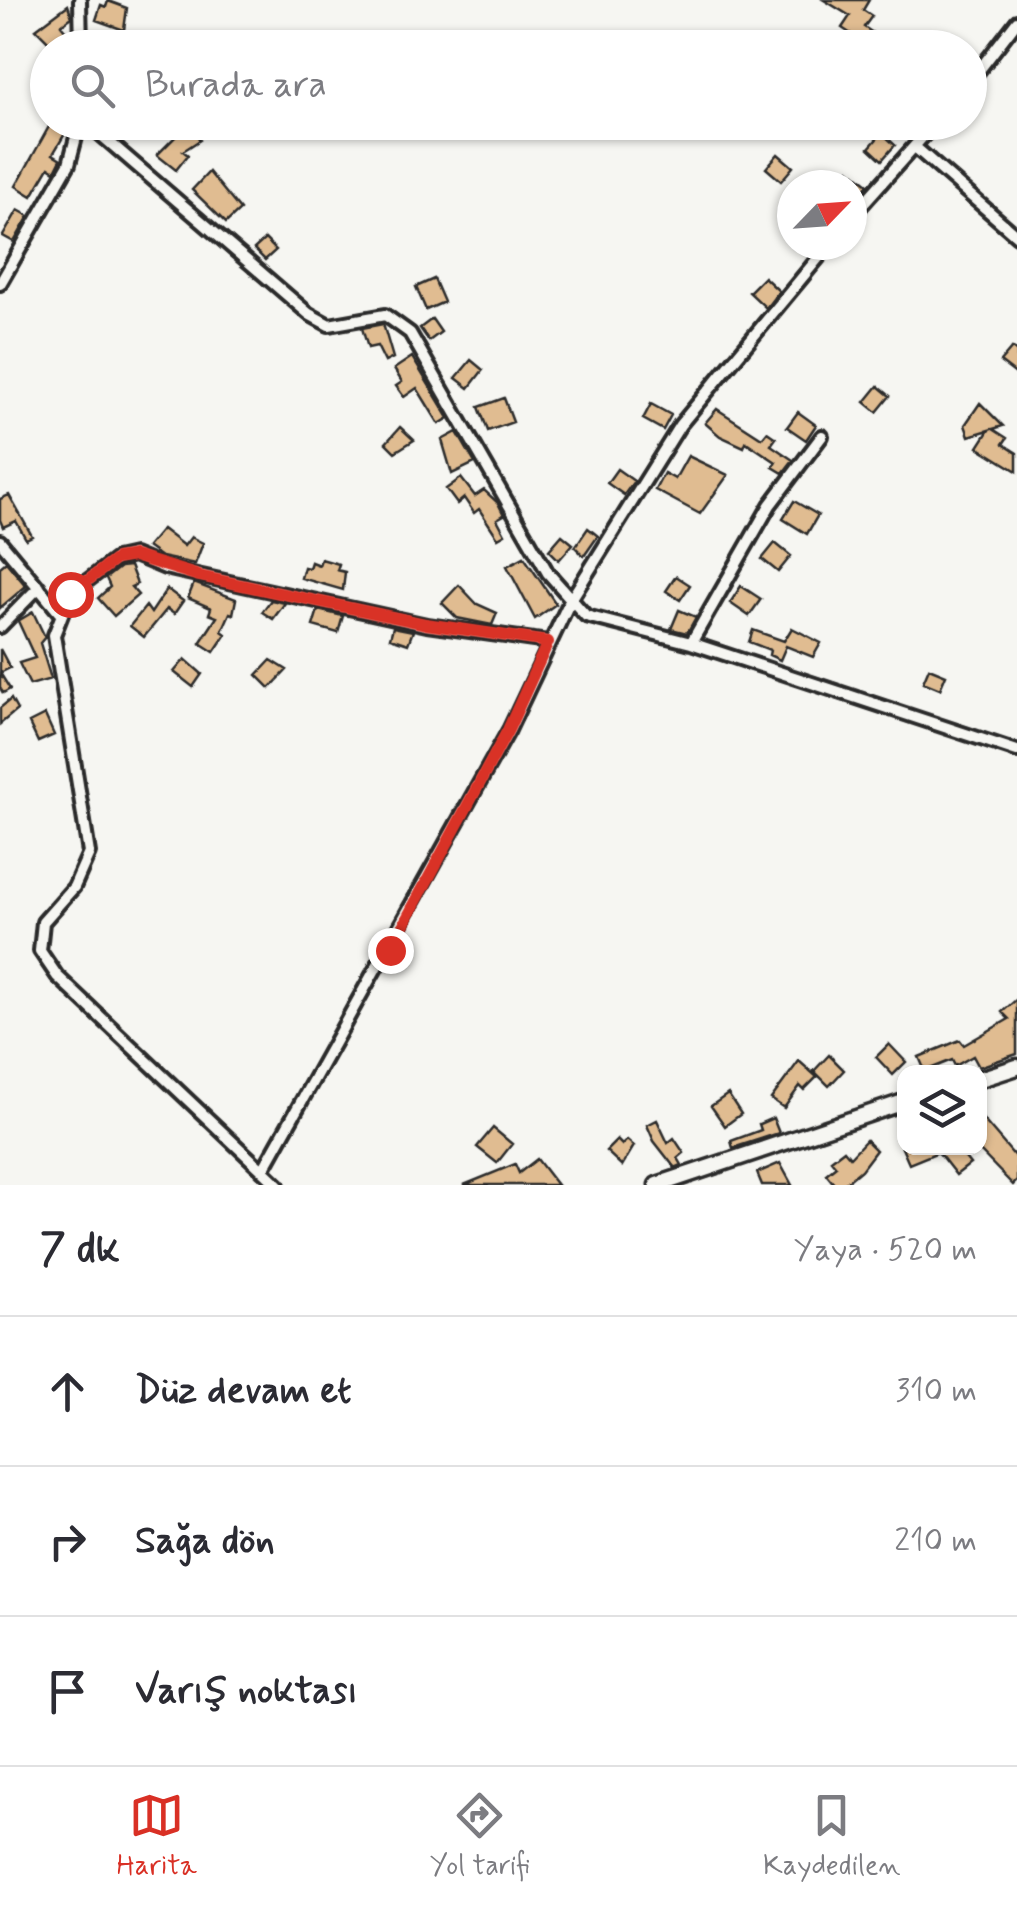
<!DOCTYPE html>
<html lang="tr">
<meta charset="utf-8">
<style>
body{margin:0;font-family:Mynerve,sans-serif;background:#f2f2f3;color:#2b2b33}
.controls{position:absolute;right:30px;bottom:30px;display:grid;overflow:hidden;border-radius:20px;box-shadow:0 2px 8px #0004}
.controls button{width:90px;height:90px;display:grid;place-items:center;padding:0;border:0;border-bottom:2px solid #e1e1e2;background:#fff;color:#2b2b33;font:50px sans-serif}
.compass{position:absolute;left:777px;top:170px;width:90px;height:90px;border-radius:50%;background:#fff;box-shadow:0 2px 8px #0004;rotate:65deg}
.stop{position:absolute;width:30px;height:30px;margin:-22px;border:8px solid #d93025;border-radius:50%;background:#fff}
.stop.end{background:#d93025;border-color:#fff;box-shadow:0 2px 10px #0008}
.list{margin:0;padding:0;list-style:none}
h2{display:flex;justify-content:space-between;align-items:center;height:130px;margin:0;padding:0 40px;font-size:42px}
h2 small{font-size:32px;font-weight:400;color:#7c7c81}
.list li{display:grid;grid-template-columns:65px 1fr auto;gap:30px;align-items:center;box-sizing:border-box;height:150px;padding:0 40px;border-top:2px solid #e1e1e2}
.list b{display:block;font-size:38px;white-space:nowrap}
.list em{font-size:32px;font-style:normal;color:#7c7c81}
.icon{flex:none;width:55px;height:55px;fill:none;stroke:currentColor;stroke-width:2;stroke-linecap:round;stroke-linejoin:round}
.map{position:relative;flex:none;width:1017px;height:1185px;overflow:hidden}
.search{position:absolute;background:#fff;box-shadow:0 2px 8px #0004;left:30px;right:30px;top:30px;height:110px;display:flex;align-items:center;gap:25px;box-sizing:border-box;padding:0 35px;border-radius:55px;color:#7c7c81;font-size:38px}
.sheet{height:580px;background:#fff}
nav{display:flex;justify-content:space-around;align-items:center;box-sizing:border-box;height:140px;border-top:2px solid #e1e1e2;background:#fff;font-size:28px;color:#7c7c81}
nav a{display:grid;justify-items:center;gap:5px}
nav .on{color:#d93025}
.map>svg:first-child{display:block}
.building{fill:#e0bc91;stroke:#2b2b2b;stroke-width:2.5}
.lines{fill:none;stroke-linecap:round;stroke-linejoin:round}
.street-casing{stroke:#2b2b2b;stroke-width:18}
.secondary-casing{stroke:#2b2b2b;stroke-width:21}
.street{stroke:#f6f6f2;stroke-width:10}
.secondary{stroke:#f6f6f2;stroke-width:14}
.route{stroke:#d93025;stroke-width:12}
</style>
<div class="map">
<svg width="1017" height="1185" viewBox="0 0 1017 1185">
<rect width="100%" height="100%" fill="#f6f6f2"/>
<filter id="ink" filterUnits="userSpaceOnUse"><feTurbulence type="fractalNoise" baseFrequency=".01" numOctaves="2"/><feDisplacementMap in="SourceGraphic" scale="20" xChannelSelector="R" yChannelSelector="G"/><feConvolveMatrix kernelMatrix="1 2 1 2 8 2 1 2 1" color-interpolation-filters="sRGB"/></filter>
<g filter="url(#ink)">
<path class="building" d="M 824,0 L 869,0 L 863,10 L 872,16 L 864,27 L 873,33 L 866,44 L 842,28 L 850,16 Z
M 108,1 L 127,8 L 124,30 L 96,20 L 101,5 L 106,7 Z
M 68,5 L 72,17 L 61,25 L 70,36 L 55,48 L 36,29 Z
M 51,123 L 66,132 L 53,154 L 61,159 L 55,171 L 49,167 L 32,196 L 16,186 Z
M 189,123 L 200,140 L 183,151 L 188,155 L 176,170 L 157,155 Z
M 882,133 L 895,145 L 882,160 L 869,148 Z
M 778,154 L 793,167 L 781,181 L 766,168 Z
M 849,169 L 868,184 L 852,203 L 852,185 L 837,185 Z
M 209,172 L 240,210 L 226,223 L 192,190 Z
M 18,210 L 29,216 L 14,242 L 3,236 Z
M 265,239 L 276,250 L 265,260 L 254,249 Z
M 764,277 L 779,291 L 766,308 L 749,292 Z
M 434,279 L 444,302 L 426,310 L 416,287 Z
M 432,319 L 441,332 L 429,341 L 420,328 Z
M 383,324 L 393,358 L 385,362 L 377,346 L 368,348 L 362,328 Z
M 1012,348 L 1017,352 L 1017,375 L 1000,362 Z
M 412,357 L 449,418 L 439,424 L 417,388 L 404,397 L 396,386 L 402,382 L 394,369 Z
M 471,360 L 483,370 L 469,388 L 456,378 Z
M 878,386 L 890,396 L 877,412 L 865,402 Z
M 504,398 L 513,422 L 488,431 L 479,407 Z
M 980,403 L 1003,426 L 993,429 L 1007,438 L 1003,444 L 1017,453 L 1017,471 L 978,447 L 989,430 L 969,436 L 965,425 Z
M 651,404 L 671,415 L 663,430 L 643,419 Z
M 717,409 L 762,438 L 767,432 L 776,438 L 771,445 L 793,460 L 783,473 L 773,467 L 776,462 L 746,442 L 744,447 L 720,436 L 705,423 Z
M 798,412 L 816,425 L 806,440 L 787,427 Z
M 400,427 L 414,440 L 395,452 L 386,443 Z
M 457,432 L 475,463 L 452,474 L 442,440 Z
M 688,456 L 728,475 L 700,514 L 655,490 L 664,473 L 675,479 Z
M 617,469 L 634,481 L 624,495 L 607,483 Z
M 461,478 L 475,496 L 484,490 L 498,503 L 504,515 L 497,519 L 505,534 L 498,538 L 479,509 L 474,513 L 464,498 L 457,504 L 446,489 Z
M 9,495 L 32,536 L 26,539 L 16,521 L 3,527 L 0,520 L 0,499 Z
M 794,501 L 818,515 L 807,534 L 783,519 Z
M 588,528 L 598,536 L 584,556 L 575,547 Z
M 162,529 L 184,546 L 191,537 L 203,543 L 195,564 L 161,557 L 147,547 Z
M 562,535 L 573,544 L 559,560 L 549,550 Z
M 775,543 L 791,556 L 778,572 L 762,559 Z
M 524,557 L 556,604 L 535,619 L 507,566 Z
M 321,559 L 339,564 L 337,570 L 345,572 L 343,590 L 301,578 L 304,567 L 309,568 L 311,562 L 319,565 Z
M 6,562 L 26,586 L 0,608 L 0,567 Z
M 130,566 L 137,584 L 131,587 L 138,595 L 114,616 L 98,598 L 110,587 L 106,578 L 120,567 Z
M 676,576 L 690,585 L 680,600 L 666,591 Z
M 194,583 L 236,599 L 233,614 L 230,613 L 222,631 L 226,634 L 214,652 L 200,643 L 217,617 L 209,614 L 211,608 L 188,598 Z
M 459,585 L 477,604 L 497,613 L 492,625 L 457,618 L 442,603 Z
M 741,586 L 761,599 L 749,616 L 730,603 Z
M 167,589 L 183,601 L 174,614 L 167,609 L 144,637 L 130,626 L 146,606 L 151,613 Z
M 271,600 L 285,603 L 273,619 L 262,612 Z
M 318,610 L 343,616 L 338,633 L 313,626 Z
M 679,610 L 696,617 L 687,633 L 671,629 Z
M 33,612 L 45,637 L 40,643 L 51,679 L 30,685 L 19,663 L 35,658 L 18,621 Z
M 393,627 L 413,631 L 408,644 L 390,638 Z
M 792,628 L 821,643 L 813,657 L 786,646 L 780,660 L 769,655 L 770,650 L 749,642 L 753,630 L 784,641 Z
M 0,649 L 10,668 L 0,673 L 10,689 L 3,693 L 0,688 Z
M 185,659 L 202,674 L 193,687 L 174,672 Z
M 271,660 L 287,670 L 270,688 L 257,675 Z
M 929,668 L 946,675 L 940,689 L 923,682 Z
M 11,699 L 17,710 L 0,724 L 0,708 Z
M 45,715 L 54,735 L 38,742 L 29,723 Z
M 1017,999 L 1017,1054 L 979,1067 L 973,1056 L 955,1066 L 952,1060 L 925,1071 L 919,1057 L 960,1040 L 964,1045 L 1009,1019 L 1002,1012 Z
M 889,1044 L 906,1062 L 893,1075 L 876,1057 Z
M 829,1055 L 844,1070 L 829,1086 L 814,1071 Z
M 799,1061 L 817,1077 L 804,1090 L 800,1086 L 784,1108 L 771,1099 Z
M 728,1094 L 741,1114 L 725,1126 L 711,1106 Z
M 980,1116 L 1017,1159 L 1017,1181 L 1013,1185 L 980,1151 Z
M 773,1118 L 779,1133 L 733,1148 L 731,1141 L 761,1130 L 759,1124 Z
M 657,1120 L 668,1143 L 674,1138 L 684,1153 L 678,1158 L 682,1165 L 675,1168 L 654,1141 L 647,1125 Z
M 493,1128 L 512,1144 L 497,1163 L 477,1147 Z
M 617,1140 L 622,1145 L 627,1140 L 634,1146 L 622,1166 L 606,1151 Z
M 866,1140 L 876,1150 L 861,1170 L 843,1185 L 835,1185 L 826,1174 L 836,1166 L 831,1160 L 844,1150 L 850,1157 Z
M 902,1148 L 957,1148 L 970,1164 L 956,1175 L 938,1152 L 909,1164 Z
M 537,1159 L 557,1185 L 464,1185 L 515,1164 L 519,1173 Z
M 780,1163 L 792,1185 L 762,1185 L 757,1173 Z"/>
<g class="lines">
<g class="street-casing">
<path id="street" d="M 80,0 L 81,48
M 970,82 L 1017,21
M 86,122 L 309,314 L 329,325 L 385,315 L 410,333 L 548,573 L 586,616 L 691,643 L 1017,751
M 916,148 L 1017,236
M 852,216 L 936,122
M 0,284 L 69,164 L 80,122
M 0,541 L 59,612
M 0,627 L 39,587
M 691,643 L 770,505 L 822,436
M 263,1170 L 509,730 L 570,601 L 680,425 L 829,245
M 278,1185 L 57,976 L 40,951 L 43,922 L 74,887 L 89,853 L 54,635 L 70,594 L 116,559 L 134,555 L 165,568 L 427,625 L 548,642"/>
</g>
<g class="secondary-casing">
<path id="secondary" d="M 980,1079 L 1017,1067
M 657,1185 L 904,1102"/>
</g>
<use href="#street" class="street"/>
<use href="#secondary" class="secondary"/>
</g>
</g>
<g class="lines" filter="url(#ink)">
<path class="route" d="M 70,594 L 116,559 L 134,556 L 199,576 L 426,624 L 548,642 L 508,730 L 390,950"/>
</g>
</svg>
<div class="controls">
<button><svg class="icon" aria-label="layers" viewBox="0 0 24 24"><path d="M12 4l9 5-9 5-9-5zM3 14l9 5 9-5"/></svg></button>
</div>
<svg class="compass" viewBox="-18 -18 36 36"><path d="M0-13l5 13h-10z" fill="#e53935"/><path d="M0 13l5-13h-10z" fill="#7c7c81"/></svg>
<div class="stop" style="left:70px;top:594px"></div>
<div class="stop end" style="left:390px;top:950px"></div>
<div class="search"><svg class="icon" aria-label="search" viewBox="0 0 24 24"><circle cx="10" cy="10" r="6"/><path d="M15 15l6 6"/></svg>Burada ara</div>
</div>
<section class="sheet">
<h2>7 dk<small>Yaya · 520 m</small></h2>
<ul class="list">
<li><svg class="icon" aria-label="ahead" viewBox="0 0 24 24"><path d="M12 20V5M6 11l6-6 6 6"/></svg><div><b>Düz devam et</b></div><em>310 m</em></li>
<li><svg class="icon" aria-label="right" viewBox="0 0 24 24"><path d="M7 20v-9h11M14 6l5 5-5 5"/></svg><div><b>Sağa dön</b></div><em>210 m</em></li>
<li><svg class="icon" aria-label="arrive" viewBox="0 0 24 24"><path d="M6 21V4h12l-3 4 3 4H6"/></svg><div><b>Varış noktası</b></div></li>
</ul>
</section>
<nav>
<a class="on"><svg class="icon" aria-label="map" viewBox="0 0 24 24"><path d="M3 6l6-2 6 2 6-2v14l-6 2-6-2-6 2zM9 4v14M15 6v14"/></svg>Harita</a>
<a><svg class="icon" aria-label="directions" viewBox="0 0 24 24"><path d="M12 3l9 9-9 9-9-9zM9 14v-3h6M13 9l2 2-2 2"/></svg>Yol tarifi</a>
<a><svg class="icon" aria-label="saved" viewBox="0 0 24 24"><path d="M7 4h10v16l-5-4-5 4z"/></svg>Kaydedilen</a>
</nav>
